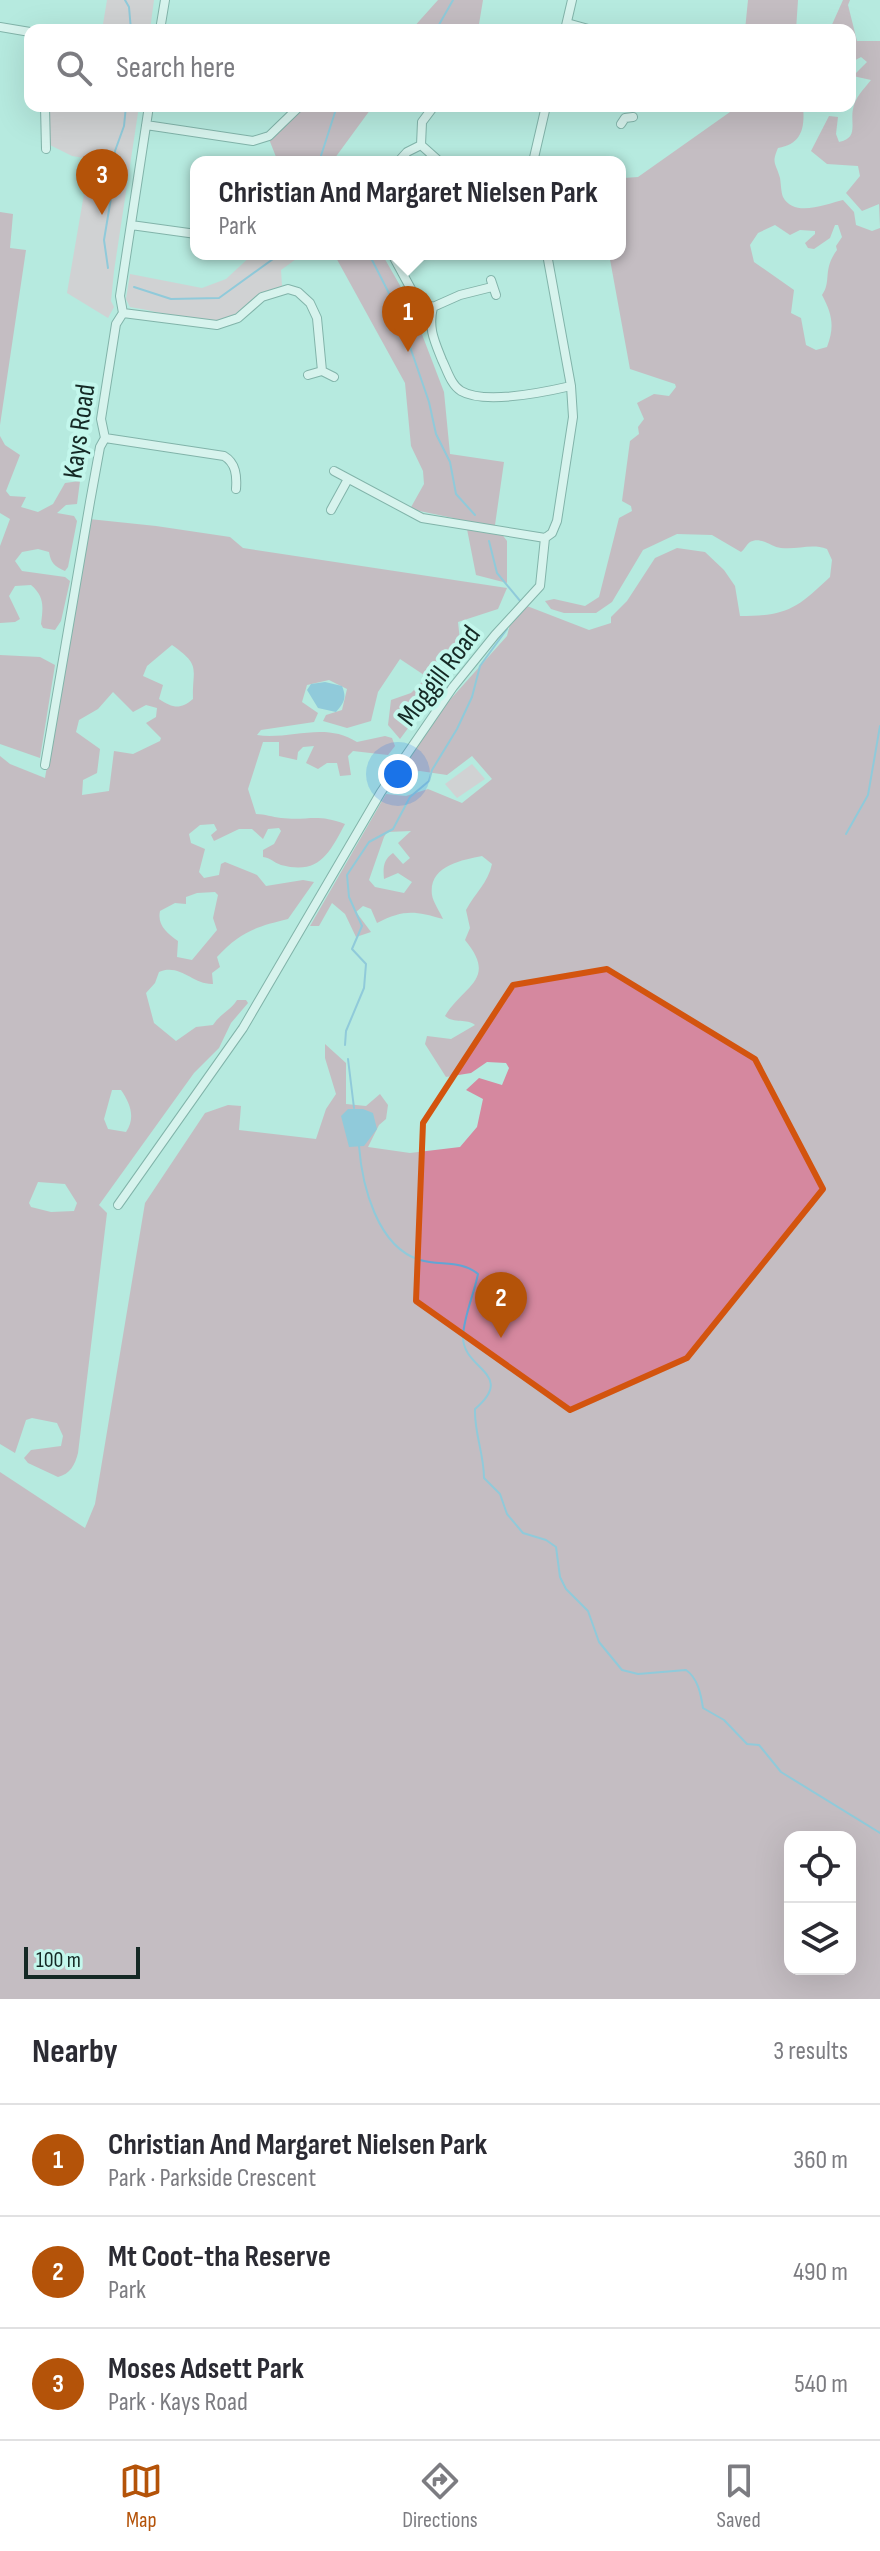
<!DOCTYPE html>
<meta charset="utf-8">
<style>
body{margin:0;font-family:"Sofia Sans Condensed",sans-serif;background:#f2f2f3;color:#2b2b33}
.controls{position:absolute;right:24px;bottom:24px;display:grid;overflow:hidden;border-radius:16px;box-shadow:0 8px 32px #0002}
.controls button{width:72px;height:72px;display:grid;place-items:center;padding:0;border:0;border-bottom:2px solid #e1e1e2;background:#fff;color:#2b2b33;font:40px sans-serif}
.scale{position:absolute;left:24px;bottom:20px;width:116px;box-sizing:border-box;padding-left:8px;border:4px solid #152925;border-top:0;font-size:22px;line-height:28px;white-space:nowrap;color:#152925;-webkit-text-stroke:6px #c3f7ec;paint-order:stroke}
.you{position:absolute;left:398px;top:774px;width:28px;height:28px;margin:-20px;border:6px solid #fff;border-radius:50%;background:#1a73e8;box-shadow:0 0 0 12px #1a73e833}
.badge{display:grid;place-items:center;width:52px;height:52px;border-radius:50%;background:#b45309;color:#fff;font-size:26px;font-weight:700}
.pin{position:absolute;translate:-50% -66px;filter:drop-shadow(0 2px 4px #0008)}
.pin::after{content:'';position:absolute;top:42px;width:28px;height:24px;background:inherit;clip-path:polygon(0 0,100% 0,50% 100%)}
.popup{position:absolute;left:190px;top:156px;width:436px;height:104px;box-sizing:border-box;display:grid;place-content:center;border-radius:16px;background:#fff;filter:drop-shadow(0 2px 6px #0005);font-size:26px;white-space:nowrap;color:#7c7c81}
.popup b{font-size:30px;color:#2b2b33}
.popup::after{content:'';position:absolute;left:50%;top:100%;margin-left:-16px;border:16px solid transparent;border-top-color:#fff}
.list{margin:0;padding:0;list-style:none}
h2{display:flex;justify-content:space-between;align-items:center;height:104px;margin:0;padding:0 32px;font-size:34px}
h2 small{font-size:26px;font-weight:400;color:#7c7c81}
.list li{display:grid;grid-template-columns:52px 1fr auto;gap:24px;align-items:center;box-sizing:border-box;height:112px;padding:0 32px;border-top:2px solid #e1e1e2}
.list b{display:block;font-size:30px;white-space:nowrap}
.list p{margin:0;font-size:26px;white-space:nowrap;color:#7c7c81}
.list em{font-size:26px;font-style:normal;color:#7c7c81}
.icon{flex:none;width:44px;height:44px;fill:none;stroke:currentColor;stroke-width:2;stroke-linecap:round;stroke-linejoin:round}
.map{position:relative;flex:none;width:880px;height:1999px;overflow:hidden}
.search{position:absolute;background:#fff;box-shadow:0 8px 32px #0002;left:24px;right:24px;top:24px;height:88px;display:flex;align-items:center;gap:20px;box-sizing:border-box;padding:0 28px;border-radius:16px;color:#7c7c81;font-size:30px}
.sheet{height:440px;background:#fff}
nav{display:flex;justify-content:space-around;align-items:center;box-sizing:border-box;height:112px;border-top:2px solid #e1e1e2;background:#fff;font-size:22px;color:#7c7c81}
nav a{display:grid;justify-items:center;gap:4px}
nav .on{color:#b45309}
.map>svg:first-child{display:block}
.green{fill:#f0b6c6}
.forest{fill:#d5889f;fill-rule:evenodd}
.water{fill:#62a5d4}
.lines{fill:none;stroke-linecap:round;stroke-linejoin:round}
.stream{stroke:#62a5d4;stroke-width:2}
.street-casing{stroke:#42736a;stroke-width:10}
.street{stroke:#fff;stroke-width:8}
.marked{fill:none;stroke:#d3540e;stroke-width:6;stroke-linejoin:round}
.labels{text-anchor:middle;stroke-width:8;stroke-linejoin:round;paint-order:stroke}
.street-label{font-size:28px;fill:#152925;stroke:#c3f7ec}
</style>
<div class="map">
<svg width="880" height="1999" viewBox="0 0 880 1999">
<rect width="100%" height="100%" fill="#b6eadf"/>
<path class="green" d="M 107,0 L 154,0 L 150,30 L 102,30 Z
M 49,106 L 139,106 L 114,271 L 111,301 L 114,307 L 108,318 L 67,293 L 90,159 L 72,156 L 50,145 Z
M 253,254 L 303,254 L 281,270 L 282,286 C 258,292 253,307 235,316 C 210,328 159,311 130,307 L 126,299 L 130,274 L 202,288 L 226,279 Z
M 472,764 L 485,779 L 457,798 L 445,784 Z"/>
<path class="forest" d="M 438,0 L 483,0 L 478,30 L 407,30 L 412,29 Z
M 748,0 L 798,0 L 796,30 L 745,30 Z
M 843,0 L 850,0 L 848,5 L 857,41 L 880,41 L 880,227 L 879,204 L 862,211 L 846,193 L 860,176 L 858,166 L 827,164 L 811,151 L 829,116 L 838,117 L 836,134 L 839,142 C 859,138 850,123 853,109 C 855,97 864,89 871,80 L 853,76 L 867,62 L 861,57 L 850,63 L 850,30 L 830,29 Z
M 305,106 L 373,106 L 332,162 L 278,162 L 269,139 Z
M 735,106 L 803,106 C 805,128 802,144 778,148 C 771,164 776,163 780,178 C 781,184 781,192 783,197 C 794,218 826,204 843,200 L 854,212 L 856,225 L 872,231 L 880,228 L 880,1999 L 0,1999 L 0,1472 L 85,1528 L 95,1504 L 145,1203 L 205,1113 L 228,1105 L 241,1106 L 239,1130 L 316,1139 L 326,1109 L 336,1094 L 325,1058 L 325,1044 L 346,1063 L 346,1104 L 366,1106 L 380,1094 L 388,1105 L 386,1119 L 379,1125 L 368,1147 L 410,1153 L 460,1147 L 477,1127 L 483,1099 L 466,1090 L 479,1078 L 502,1085 L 509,1068 L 506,1063 L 487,1062 L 471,1073 L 446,1077 L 425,1044 L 427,1036 L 451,1039 L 475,1025 C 467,1018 454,1024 445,1016 C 464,985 498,980 465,940 L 470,928 L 466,910 C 475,893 488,883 492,864 L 482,856 C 462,860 428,866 432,895 C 433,902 440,912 443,919 C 415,911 404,909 377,923 L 371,909 L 363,906 L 356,912 L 371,932 L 356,937 L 345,914 L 332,903 L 319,926 L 310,926 L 386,794 L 406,796 L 428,789 L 462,803 L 492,779 L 472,756 L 447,775 L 420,771 L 405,773 L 416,743 L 439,712 L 507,636 L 510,624 L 527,606 L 589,630 L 611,623 L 611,617 L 627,601 L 655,558 L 677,548 L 705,552 L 724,570 L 735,586 L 740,616 C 787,616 796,609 830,577 L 832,560 L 827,549 C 811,543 798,550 781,548 C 771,547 761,536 750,542 C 748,543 743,551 741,552 L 712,535 L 677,534 L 643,550 L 612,602 L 596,613 L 564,613 L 551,609 L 545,601 L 554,599 L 585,606 L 599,597 L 619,518 L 632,511 L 631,506 L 622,501 L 630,441 L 639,434 L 638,427 L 644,419 L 637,403 L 654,394 L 669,396 L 676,387 L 675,384 L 630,369 L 609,254 L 620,254 L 620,182 L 624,178 L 638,177 L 730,112 ZM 775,225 L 790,235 L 800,230 L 815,231 L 815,234 L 805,243 L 808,248 L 814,249 L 830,238 L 835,225 L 838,225 L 842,237 L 836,246 L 837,250 C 822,270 832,281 822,295 C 832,314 835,326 827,347 L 816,350 L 806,345 L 801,318 L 791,313 L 794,290 L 754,262 L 750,245 L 758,233 ZM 411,831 L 398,843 L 410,858 L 403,864 L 393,853 C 383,860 383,868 384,879 L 398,873 L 412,882 L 404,893 L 375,887 L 369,880 L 384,837 L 387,832 ZM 790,1837 L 850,1837 L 850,1969 L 790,1969 Z
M 0,212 L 13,214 L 10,248 L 26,250 L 0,425 Z
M 334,254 L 382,254 L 410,303 L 444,392 L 450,454 L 504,462 L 495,525 L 507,541 L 507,583 L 476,575 L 467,529 L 453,518 L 410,509 L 424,484 L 423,471 L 411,446 L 405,383 Z
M 0,436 L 5,445 L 20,455 L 6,491 L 10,496 L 26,497 L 21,507 L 38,512 L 53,504 L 65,483 L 80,481 L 77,504 L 66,505 L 57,513 L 74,516 L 77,521 L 68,567 L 65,571 C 54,566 51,563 49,552 L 38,549 L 22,552 L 15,561 L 22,571 L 65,577 L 70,581 L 61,621 L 55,630 L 43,628 L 41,624 C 43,607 45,597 31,585 L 15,586 L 9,596 L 20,619 L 15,622 L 0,623 L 0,546 L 10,519 L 0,513 Z
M 89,519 L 156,526 L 230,537 L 243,548 L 507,588 L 498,609 L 458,622 L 461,650 L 446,671 L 438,688 L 400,739 L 388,725 L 391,700 L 411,693 L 427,677 L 400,659 L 378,692 L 371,721 L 347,728 L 323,721 L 326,715 L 342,710 L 347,689 L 329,680 L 307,685 L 302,702 L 318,713 L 314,722 L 261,730 L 257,735 C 290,740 325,721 357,742 L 385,736 L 392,738 L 395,746 L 388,755 L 353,751 L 348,756 L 351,775 L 340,776 L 337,763 L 327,763 L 318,769 L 306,763 L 314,746 L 303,747 L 298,752 L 297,760 L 279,756 L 279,742 L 263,742 L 248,789 L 256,814 C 265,814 272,817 281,818 C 309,821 316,813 345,824 C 329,854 319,875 281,865 C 273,862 271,858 263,857 L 263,850 L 274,844 L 281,831 L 279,828 L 268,829 L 263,839 L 252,829 L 239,829 L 214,841 L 211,835 L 217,830 L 214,824 L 200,825 L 189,834 L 191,843 L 205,849 L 199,872 L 204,878 L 219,875 L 221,864 L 225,862 L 257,875 L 266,886 L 303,880 L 314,882 L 288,919 C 255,927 240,932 217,957 L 220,967 L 212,973 L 213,984 C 193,985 180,963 159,972 L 155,983 L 146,993 L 154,1023 L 176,1041 L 196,1027 L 213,1025 C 220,1014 230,1011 237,1000 L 246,1000 L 248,1003 L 231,1023 L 219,1048 L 194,1073 L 99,1205 L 107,1213 L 78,1453 C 75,1465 70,1474 58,1477 L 28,1463 L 24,1458 L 31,1450 L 61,1446 L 63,1436 L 57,1423 L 32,1418 L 26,1420 L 15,1453 L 0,1444 L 0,756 L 10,764 L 45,778 ZM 172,645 C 202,666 192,668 193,699 C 180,710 173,708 159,699 L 163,685 L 143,676 L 147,666 ZM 113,692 L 133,712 L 146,705 L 157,708 L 156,717 L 146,723 L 161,738 L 160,741 L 133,754 L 114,751 L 109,791 L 82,795 L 83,780 L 97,773 L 100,749 L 76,732 L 79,720 L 98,709 ZM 215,892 L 218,895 L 213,918 L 217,930 L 192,960 L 177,957 L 178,941 C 167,933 157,925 160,911 L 175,903 L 186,904 L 186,897 L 197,893 ZM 112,1090 L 121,1090 C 130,1103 136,1117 126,1132 L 108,1129 L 104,1119 ZM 38,1182 L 65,1184 L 77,1203 L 74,1211 L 51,1212 L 31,1207 L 29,1203 Z
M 0,655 L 40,657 L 55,665 L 40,758 L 0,744 Z"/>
<path class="water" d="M 325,682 L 342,686 C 347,698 344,703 336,712 L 318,708 L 307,690 L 311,684 Z
M 348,1109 L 363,1109 L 373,1113 L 377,1129 L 364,1146 L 349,1147 L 341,1116 Z"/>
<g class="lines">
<path class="stream" d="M 125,0 L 129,7 L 131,30
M 436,30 L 453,0
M 319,162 L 337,106
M 369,254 L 397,309 L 429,402 L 436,434 L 450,462 L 456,494 L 475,515
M 108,268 L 104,240 L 115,174 L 115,151 L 124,126 L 126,106
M 134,287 L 171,299 L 219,298 L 280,254
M 489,541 L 497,573 L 521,602
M 846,834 L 868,795 L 880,726
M 345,1045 L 346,1031 L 364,988 L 366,964 L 352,949 L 362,926 L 349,897 L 347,875 L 369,842 L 393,829 L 410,797 L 429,781 L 432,770 L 457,729 L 472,697 L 480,666 L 507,629
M 348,1059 L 354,1108
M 359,1146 C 362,1185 377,1247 420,1260 C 440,1266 462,1260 478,1274 C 474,1294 464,1316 463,1336 C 462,1370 517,1373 475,1409 C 474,1432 484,1454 484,1478 L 500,1494 L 507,1514 L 523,1533 L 546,1540 L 556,1547 L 560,1577 L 566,1589 L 588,1611 L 599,1642 L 622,1670 L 638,1674 L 686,1670 C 698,1678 701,1695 703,1708 L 724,1720 L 747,1744 L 759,1745 L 781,1772 L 880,1833"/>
<g class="street-casing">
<path id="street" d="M 567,23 L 592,30
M 0,27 L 30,32
M 160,30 L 165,0
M 565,30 L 572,0
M 45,106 L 46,149
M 621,124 L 625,118 L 633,117
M 146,125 L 253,141 L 269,136 L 300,106
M 421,145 L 440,162
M 398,162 L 407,152 L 421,145 L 422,122 L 434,106
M 533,162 L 546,106
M 131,225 L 196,234
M 392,254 L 417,300 L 433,307 C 428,328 434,340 442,360 C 447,370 451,385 461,391 C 485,405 545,392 571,386
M 491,280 L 496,295
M 433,307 L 460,295 L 492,287
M 123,313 L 217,325 L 238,318 L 262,297 L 288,289 L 298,292 L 310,303 L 317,318 L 322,371
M 123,313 L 120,296 L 149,106
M 308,375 L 322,371 L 334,377
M 105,438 L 224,456 C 236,463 237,476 236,489
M 334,471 L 422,518 L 545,538
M 331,510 L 348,479
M 545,538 L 552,533 L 557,521 L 573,417 L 571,386 L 547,254
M 45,765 L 90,502 L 100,447 L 105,438 L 101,419 L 116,324 L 123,313
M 118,1205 L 243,1028 L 381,792 L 453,687 L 495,635 L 540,586 L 545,538"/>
</g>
<use href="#street" class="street"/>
</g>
<path d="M0 0H880V1999H0ZM 607,969 L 755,1059 L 823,1189 L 687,1358 L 570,1410 L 416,1301 L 423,1123 L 513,985 Z" fill="#b6eadf" fill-opacity=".55" fill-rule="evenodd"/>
<path class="marked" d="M 607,969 L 755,1059 L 823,1189 L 687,1358 L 570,1410 L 416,1301 L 423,1123 L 513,985 Z"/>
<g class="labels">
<g class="street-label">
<text transform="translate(78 431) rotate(-82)" y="10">Kays Road</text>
<text transform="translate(438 675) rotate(-53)" y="10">Moggill Road</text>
</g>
</g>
</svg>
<div class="controls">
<button><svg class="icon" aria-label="locate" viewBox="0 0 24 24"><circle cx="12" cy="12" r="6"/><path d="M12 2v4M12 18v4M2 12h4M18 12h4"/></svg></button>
<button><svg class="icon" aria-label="layers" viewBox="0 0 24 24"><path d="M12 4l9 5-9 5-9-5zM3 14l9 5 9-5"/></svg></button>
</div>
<div class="scale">100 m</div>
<div class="you"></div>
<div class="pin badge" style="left:408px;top:352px">1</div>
<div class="popup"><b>Christian And Margaret Nielsen Park</b>Park</div>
<div class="pin badge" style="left:501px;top:1338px">2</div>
<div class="pin badge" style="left:102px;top:215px">3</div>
<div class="search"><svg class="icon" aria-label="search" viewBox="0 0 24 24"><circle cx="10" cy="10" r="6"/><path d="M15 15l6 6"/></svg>Search here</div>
</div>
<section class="sheet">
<h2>Nearby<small>3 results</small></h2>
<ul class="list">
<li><span class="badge">1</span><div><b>Christian And Margaret Nielsen Park</b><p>Park · Parkside Crescent</p></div><em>360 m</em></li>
<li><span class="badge">2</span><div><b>Mt Coot-tha Reserve</b><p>Park</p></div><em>490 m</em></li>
<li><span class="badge">3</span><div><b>Moses Adsett Park</b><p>Park · Kays Road</p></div><em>540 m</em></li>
</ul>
</section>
<nav>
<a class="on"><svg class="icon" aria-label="map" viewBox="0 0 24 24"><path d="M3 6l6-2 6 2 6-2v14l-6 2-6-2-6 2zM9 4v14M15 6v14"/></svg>Map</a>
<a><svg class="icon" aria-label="directions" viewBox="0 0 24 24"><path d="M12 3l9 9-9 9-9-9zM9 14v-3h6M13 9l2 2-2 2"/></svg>Directions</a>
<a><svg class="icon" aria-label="saved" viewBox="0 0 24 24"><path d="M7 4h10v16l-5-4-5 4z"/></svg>Saved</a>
</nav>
